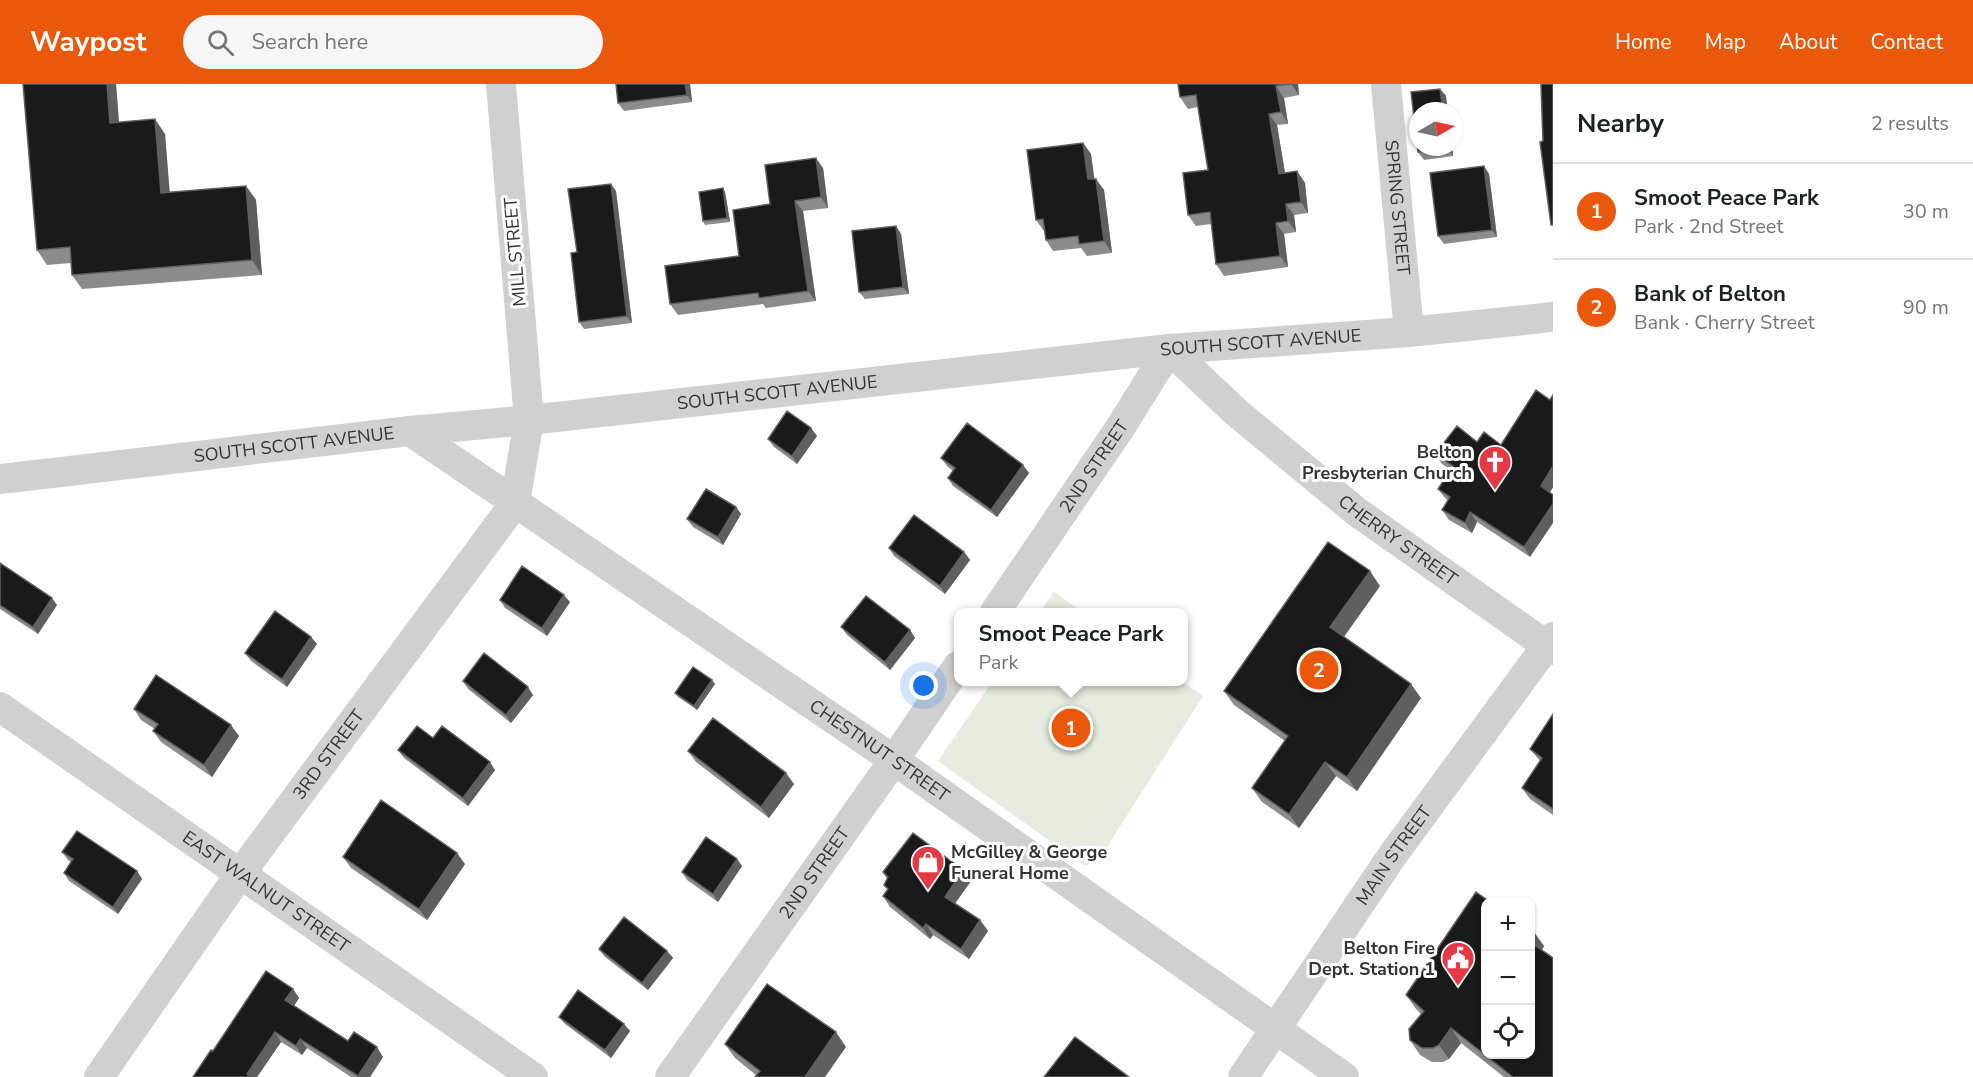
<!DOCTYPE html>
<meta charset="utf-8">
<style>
body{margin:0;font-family:"Nunito Sans",sans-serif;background:#f6f6f6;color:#202124}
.controls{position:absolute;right:18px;bottom:18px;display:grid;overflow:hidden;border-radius:12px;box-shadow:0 2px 4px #0004}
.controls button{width:54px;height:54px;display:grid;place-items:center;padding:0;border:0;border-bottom:2px solid #e0e0e0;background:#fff;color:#202124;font:30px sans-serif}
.compass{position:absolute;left:1409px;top:18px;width:54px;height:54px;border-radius:50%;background:#fff;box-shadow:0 2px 4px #0004;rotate:81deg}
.you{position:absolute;left:924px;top:602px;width:21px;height:21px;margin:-15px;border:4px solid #fff;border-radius:50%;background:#1a73e8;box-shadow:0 0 0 9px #1a73e833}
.badge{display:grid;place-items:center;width:39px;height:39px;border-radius:50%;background:#ea580c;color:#fff;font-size:20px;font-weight:700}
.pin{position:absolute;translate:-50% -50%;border:3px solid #fff;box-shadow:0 2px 6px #0006}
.popup{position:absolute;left:954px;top:524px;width:234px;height:78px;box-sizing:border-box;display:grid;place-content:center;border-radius:12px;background:#fff;filter:drop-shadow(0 2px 4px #0005);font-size:20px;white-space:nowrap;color:#757577}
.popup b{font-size:22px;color:#202124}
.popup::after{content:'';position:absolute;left:50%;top:100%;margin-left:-12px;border:12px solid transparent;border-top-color:#fff}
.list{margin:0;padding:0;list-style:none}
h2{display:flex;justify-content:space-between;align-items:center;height:78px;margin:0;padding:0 24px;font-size:26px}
h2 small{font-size:20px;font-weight:400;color:#757577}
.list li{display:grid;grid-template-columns:39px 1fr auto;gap:18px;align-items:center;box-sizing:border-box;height:96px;padding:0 24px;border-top:2px solid #e0e0e0}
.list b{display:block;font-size:22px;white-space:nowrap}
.list p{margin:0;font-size:20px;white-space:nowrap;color:#757577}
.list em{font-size:20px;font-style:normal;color:#757577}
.icon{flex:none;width:33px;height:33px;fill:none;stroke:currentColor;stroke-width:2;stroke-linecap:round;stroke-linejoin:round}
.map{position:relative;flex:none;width:1553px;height:993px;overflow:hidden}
header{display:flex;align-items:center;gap:36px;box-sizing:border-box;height:84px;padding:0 30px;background:#ea580c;color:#fff}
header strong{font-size:28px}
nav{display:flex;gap:33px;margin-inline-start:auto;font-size:21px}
.search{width:420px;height:54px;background:#f6f6f6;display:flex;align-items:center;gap:15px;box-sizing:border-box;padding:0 21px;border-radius:33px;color:#757577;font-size:22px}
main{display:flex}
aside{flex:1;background:#fff}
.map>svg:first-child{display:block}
.green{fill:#e6ecdf}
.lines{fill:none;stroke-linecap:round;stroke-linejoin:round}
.minor{stroke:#d0d0d0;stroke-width:30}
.wall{fill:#8c8c8c}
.shaded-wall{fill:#5f5f5f}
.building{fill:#1a1a1a;stroke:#5f5f5f;stroke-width:1.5}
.labels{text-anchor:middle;stroke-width:6;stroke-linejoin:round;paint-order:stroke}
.street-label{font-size:18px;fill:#333;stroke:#fff}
.poi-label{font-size:18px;font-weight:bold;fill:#333;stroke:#fff;text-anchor:end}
</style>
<header>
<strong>Waypost</strong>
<div class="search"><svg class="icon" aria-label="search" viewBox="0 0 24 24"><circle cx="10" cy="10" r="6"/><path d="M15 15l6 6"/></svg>Search here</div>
<nav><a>Home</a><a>Map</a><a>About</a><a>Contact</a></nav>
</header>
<main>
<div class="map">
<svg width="1553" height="993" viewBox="0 0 1553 993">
<rect width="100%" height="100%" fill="#fff"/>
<path class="green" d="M 1054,508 L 1083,528 L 1040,528 Z
M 992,598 L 1183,598 L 1203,612 L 1098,777 L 1085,782 L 938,677 Z"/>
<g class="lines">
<g class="minor">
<path id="s1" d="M 1386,0 L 1409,248"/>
<path id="s2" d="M 410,347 L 894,676 L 1344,993"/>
<path id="s3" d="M 0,395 L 410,347 L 529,336 L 1169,265 L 1409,248 L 1553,233"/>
<path id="s4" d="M 995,528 L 1122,341 L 1169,265 L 1237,329 L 1357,428 L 1553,566"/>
<path id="s5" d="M 0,623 L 533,993"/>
<path id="s6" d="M 99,993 L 240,790 L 515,419 L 529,336 L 501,0"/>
<path id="s7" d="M 670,993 L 894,676 L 958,582"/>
<path id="s8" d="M 1243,993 L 1392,772 L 1553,553"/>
</g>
</g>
<path class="wall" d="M 116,0 L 119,38 L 165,50 L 169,108 L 246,102 L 256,116 L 262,191 L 82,205 L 72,191 L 71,179 L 47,181 L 37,166 Z
M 690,0 L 692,18 L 624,27 L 618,19 Z
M 1178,0 L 1298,0 L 1299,11 L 1284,14 L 1288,40 L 1277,41 L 1285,89 L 1297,87 L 1305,99 L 1308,129 L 1294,131 L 1296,148 L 1284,150 L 1288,183 L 1224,192 L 1216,180 L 1211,140 L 1196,142 L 1188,131 L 1208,86 L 1198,23 L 1188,25 L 1180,13 Z
M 1440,5 L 1446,12 L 1453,72 L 1424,76 L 1418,68 Z
M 1083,59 L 1091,70 L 1094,95 L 1104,106 L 1112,169 L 1087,172 L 1081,164 L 1053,167 L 1046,156 L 1044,147 L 1036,136 Z
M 1484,82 L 1489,90 L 1497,153 L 1444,160 L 1438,152 Z
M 823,84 L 828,124 L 803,127 L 816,217 L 766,224 L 763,220 L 678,231 L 670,220 L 739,172 L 770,120 Z
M 616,107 L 632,239 L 584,245 L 579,238 L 577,168 Z
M 725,108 L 730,138 L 705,141 L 703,137 Z
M 896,142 L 901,150 L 909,210 L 865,215 L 859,208 Z
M 811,344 L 817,352 L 797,380 L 774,363 L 768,355 Z
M 1477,358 L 1553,403 L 1550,409 L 1530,473 L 1477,438 L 1472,449 L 1449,436 L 1442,426 L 1448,416 L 1445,414 L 1438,405 L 1451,386 L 1442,380 L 1435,370 Z
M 941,374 L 1029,389 L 997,433 L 953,402 L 948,394 L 953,387 L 947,382 Z
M 736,423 L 741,430 L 723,461 L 693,443 L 687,435 Z
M 889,464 L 964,468 L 970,476 L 945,510 L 894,472 Z
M 0,479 L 57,521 L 38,550 L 0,525 Z
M 1380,502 L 1344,553 L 1421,614 L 1357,707 L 1336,692 L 1299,744 L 1262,718 L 1252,704 L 1285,657 L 1234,621 L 1224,607 Z
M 500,516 L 570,518 L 547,552 L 505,524 Z
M 841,543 L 910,546 L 915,554 L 890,586 L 847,551 Z
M 311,553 L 317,560 L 287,603 L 251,577 L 245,569 Z
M 463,597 L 533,611 L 511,639 L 468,605 Z
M 715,600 L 697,626 L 678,613 L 675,609 Z
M 134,625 L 239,652 L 212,693 L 161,658 L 153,647 L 155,645 L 141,636 Z
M 1553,630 L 1553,731 L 1530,715 L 1522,704 L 1540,677 L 1530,665 Z
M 398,666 L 495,686 L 468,722 L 404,674 Z
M 688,667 L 794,700 L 769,734 L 696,678 Z
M 62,768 L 137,787 L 142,795 L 118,830 L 69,797 L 64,789 L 71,778 L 68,776 Z
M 343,773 L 465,780 L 427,836 L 351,784 Z
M 737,775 L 742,782 L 718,818 L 687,796 L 682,788 Z
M 963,786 L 971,797 L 955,820 L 980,836 L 988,847 L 969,875 L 933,851 L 930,855 L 890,823 L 883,812 L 888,806 L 887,795 L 883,788 Z
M 1530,845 L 1544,862 L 1542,866 L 1553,993 L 1504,993 L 1461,959 L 1449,975 L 1443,978 L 1432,978 L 1420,971 L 1410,956 L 1421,930 L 1416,925 L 1406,911 Z
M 599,865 L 667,867 L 673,874 L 648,906 L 605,873 Z
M 293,905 L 299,914 L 294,922 L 348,957 L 383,973 L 370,993 L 351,993 L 307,964 L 302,971 L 281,958 L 257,993 L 193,993 L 213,967 Z
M 559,933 L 624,940 L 630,947 L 611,974 L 565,940 Z
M 725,960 L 846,963 L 756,991 L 735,974 Z"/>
<path class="shaded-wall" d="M 107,0 L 116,0 L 120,53 L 110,39 Z
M 685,0 L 690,0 L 692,18 L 687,11 Z
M 1291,0 L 1298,0 L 1299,11 Z
M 1276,2 L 1284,14 L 1288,40 L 1281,28 Z
M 1440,5 L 1446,12 L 1447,27 L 1443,27 Z
M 1269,30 L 1277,41 L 1287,101 L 1279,90 Z
M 155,35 L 165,50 L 171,123 L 161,109 Z
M 1083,59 L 1091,70 L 1096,107 L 1088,95 Z
M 1448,63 L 1452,63 L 1453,72 L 1448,64 Z
M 816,74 L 823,84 L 828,124 L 821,113 Z
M 1484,82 L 1489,90 L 1497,153 L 1492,146 Z
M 1297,87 L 1305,99 L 1308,129 L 1301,118 Z
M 1096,95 L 1104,106 L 1112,169 L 1104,157 Z
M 611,100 L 616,107 L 632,239 L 627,232 Z
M 246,102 L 256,116 L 262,191 L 252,176 Z
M 723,104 L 725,108 L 730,138 L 727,134 Z
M 795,117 L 803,127 L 816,217 L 808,207 Z
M 1286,120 L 1294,131 L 1296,148 L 1288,137 Z
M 1276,139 L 1284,150 L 1288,183 L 1280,172 Z
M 896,142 L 901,150 L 909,210 L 903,203 Z
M 811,344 L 817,352 L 797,380 L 792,372 Z
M 1023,381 L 1029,389 L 997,433 L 991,426 Z
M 1553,382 L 1553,403 L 1547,412 L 1541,402 Z
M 1553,420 L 1553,439 L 1530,473 L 1524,463 Z
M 736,423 L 741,430 L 723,461 L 718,453 Z
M 1470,428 L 1477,438 L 1472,449 L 1465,439 Z
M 964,468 L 970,476 L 945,510 L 940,502 Z
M 1370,487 L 1380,502 L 1340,558 L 1330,543 Z
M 564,511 L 570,518 L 547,552 L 542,544 Z
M 52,514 L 57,521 L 38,550 L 33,543 Z
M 910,546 L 915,554 L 890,586 L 885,578 Z
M 311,553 L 317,560 L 287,603 L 282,595 Z
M 712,596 L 715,600 L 697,626 L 694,622 Z
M 1411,600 L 1421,614 L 1357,707 L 1347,693 Z
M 528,603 L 533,611 L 511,639 L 506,631 Z
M 231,641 L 239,652 L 212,693 L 204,681 Z
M 490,678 L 495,686 L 468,722 L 463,714 Z
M 1325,678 L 1336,692 L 1299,744 L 1289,730 Z
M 786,689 L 794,700 L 769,734 L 761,723 Z
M 457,769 L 465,780 L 427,836 L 419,825 Z
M 737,775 L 742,782 L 718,818 L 713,810 Z
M 963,786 L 971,797 L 952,823 L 945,813 Z
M 137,787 L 142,795 L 118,830 L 113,823 Z
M 980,836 L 988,847 L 969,875 L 961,865 Z
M 926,840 L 933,851 L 930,855 L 923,844 Z
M 1534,848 L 1544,862 L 1539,871 L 1530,859 L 1530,854 Z
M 667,867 L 673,874 L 648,906 L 642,899 Z
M 293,905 L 299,914 L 292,925 L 285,916 Z
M 624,940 L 630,947 L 611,974 L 605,966 Z
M 1451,944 L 1461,959 L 1449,975 L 1439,961 Z
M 275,948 L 281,958 L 257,993 L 249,993 L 247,990 Z
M 836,948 L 846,963 L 825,993 L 805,993 Z
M 300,955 L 307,964 L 302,971 L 296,962 Z
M 377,963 L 383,973 L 370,993 L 359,993 L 358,992 Z"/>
<path class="building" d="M 23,0 L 107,0 L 110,39 L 155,35 L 161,109 L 246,102 L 252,176 L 72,191 L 70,163 L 37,166 Z
M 616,0 L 685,0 L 687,11 L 618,19 Z
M 1178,0 L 1291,0 L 1276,2 L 1281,28 L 1269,30 L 1279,90 L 1297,87 L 1301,118 L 1286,120 L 1288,137 L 1276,139 L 1280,172 L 1216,180 L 1210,128 L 1188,131 L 1183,89 L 1208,86 L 1196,11 L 1180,13 Z
M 1541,0 L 1553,0 L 1553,141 L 1551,141 L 1540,58 L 1543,57 Z
M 1440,5 L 1443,27 L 1418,27 L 1418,63 L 1448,63 L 1448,64 L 1418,68 L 1411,8 Z
M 1083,59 L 1088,95 L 1096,95 L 1104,157 L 1079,160 L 1078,152 L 1046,156 L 1043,135 L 1036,136 L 1027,66 Z
M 816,74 L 821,113 L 795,117 L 808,207 L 759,214 L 758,209 L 670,220 L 665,182 L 739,172 L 733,126 L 770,120 L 765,81 Z
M 1484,82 L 1492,146 L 1438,152 L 1430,89 Z
M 611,100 L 627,232 L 579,238 L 571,169 L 577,168 L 568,105 Z
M 723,104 L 727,134 L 703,137 L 699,108 Z
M 896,142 L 903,203 L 859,208 L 852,147 Z
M 1536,306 L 1550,316 L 1553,311 L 1553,382 L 1541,402 L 1553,411 L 1553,420 L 1524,463 L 1470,428 L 1465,439 L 1442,426 L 1450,413 L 1438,405 L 1453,382 L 1435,370 L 1457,342 L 1477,358 L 1484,348 L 1501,361 Z
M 787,327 L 811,344 L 792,372 L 768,355 Z
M 967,339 L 1023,381 L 991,426 L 948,394 L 955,384 L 941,374 Z
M 706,405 L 736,423 L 718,453 L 687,435 Z
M 914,431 L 964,468 L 940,502 L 889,464 Z
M 1328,458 L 1370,487 L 1330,543 L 1411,600 L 1347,693 L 1325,678 L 1289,730 L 1252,704 L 1288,652 L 1224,607 Z
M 0,479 L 52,514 L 33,543 L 0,521 Z
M 522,482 L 564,511 L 542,544 L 500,516 Z
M 866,512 L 910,546 L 885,578 L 841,543 Z
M 275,527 L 311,553 L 282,595 L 245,569 Z
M 484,569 L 528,603 L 506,631 L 463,597 Z
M 693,583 L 712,596 L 694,622 L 675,609 Z
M 156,591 L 231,641 L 204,681 L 153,647 L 158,640 L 134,625 Z
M 1553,630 L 1553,725 L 1522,704 L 1542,674 L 1530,665 Z
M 713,634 L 786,689 L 761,723 L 688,667 Z
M 417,642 L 433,654 L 442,642 L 490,678 L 463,714 L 398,666 Z
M 381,716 L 457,769 L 419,825 L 343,773 Z
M 77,747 L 137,787 L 113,823 L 64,789 L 73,775 L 62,768 Z
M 913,749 L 963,786 L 945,813 L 980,836 L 961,865 L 926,840 L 923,844 L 883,812 L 888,805 L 884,801 L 888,793 L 883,788 Z
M 706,753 L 737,775 L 713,810 L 682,788 Z
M 1476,808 L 1490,818 L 1485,818 L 1485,970 L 1530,970 L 1530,858 L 1553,874 L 1553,993 L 1513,993 L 1451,944 L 1439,961 L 1433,964 L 1422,964 L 1410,956 L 1409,945 L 1424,927 L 1406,911 Z
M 624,833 L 667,867 L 642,899 L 599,865 Z
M 1530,845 L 1534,848 L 1530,854 Z
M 266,887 L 293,905 L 285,916 L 348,957 L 354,948 L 377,963 L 358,992 L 300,955 L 296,962 L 275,948 L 247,990 L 251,993 L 193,993 L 211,966 L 213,967 Z
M 767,900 L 836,948 L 805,993 L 755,993 L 760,987 L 725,960 Z
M 578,906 L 624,940 L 605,966 L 559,933 Z
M 1075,953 L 1129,993 L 1044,993 Z"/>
<defs>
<g id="church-pin" transform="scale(1.725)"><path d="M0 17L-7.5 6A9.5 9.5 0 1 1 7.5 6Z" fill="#e63946" stroke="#fff"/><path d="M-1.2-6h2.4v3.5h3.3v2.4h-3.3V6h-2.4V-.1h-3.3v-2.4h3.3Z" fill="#fff"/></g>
<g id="shop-pin" transform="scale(1.725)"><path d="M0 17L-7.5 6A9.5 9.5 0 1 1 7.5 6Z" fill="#e63946" stroke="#fff"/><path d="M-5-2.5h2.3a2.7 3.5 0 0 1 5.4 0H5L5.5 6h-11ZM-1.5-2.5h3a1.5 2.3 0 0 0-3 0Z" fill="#fff"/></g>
<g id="civic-pin" transform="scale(1.725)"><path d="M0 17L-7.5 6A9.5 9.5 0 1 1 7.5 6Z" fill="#e63946" stroke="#fff"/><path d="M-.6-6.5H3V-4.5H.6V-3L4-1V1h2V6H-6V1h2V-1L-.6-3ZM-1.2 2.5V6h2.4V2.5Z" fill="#fff"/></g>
</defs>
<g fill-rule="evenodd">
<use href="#church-pin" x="1495" y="378"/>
<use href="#shop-pin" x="928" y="778"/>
<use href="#civic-pin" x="1458" y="874"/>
</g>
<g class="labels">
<g class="street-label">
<text dy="6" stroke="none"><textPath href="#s1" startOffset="124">SPRING STREET</textPath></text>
<text transform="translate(515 168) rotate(-95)" y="6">MILL STREET</text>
<text dy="6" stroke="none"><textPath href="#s3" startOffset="1268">SOUTH SCOTT AVENUE</textPath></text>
<text dy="6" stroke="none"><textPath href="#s3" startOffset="782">SOUTH SCOTT AVENUE</textPath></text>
<text dy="6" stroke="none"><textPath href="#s3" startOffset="296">SOUTH SCOTT AVENUE</textPath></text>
<text dy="6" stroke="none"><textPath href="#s4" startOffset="176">2ND STREET</textPath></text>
<text dy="6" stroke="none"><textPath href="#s4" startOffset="614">CHERRY STREET</textPath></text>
<text dy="6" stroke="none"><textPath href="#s2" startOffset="568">CHESTNUT STREET</textPath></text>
<text dy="6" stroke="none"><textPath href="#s6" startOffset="396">3RD STREET</textPath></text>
<text dy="6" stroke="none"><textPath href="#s8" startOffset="268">MAIN STREET</textPath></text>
<text dy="6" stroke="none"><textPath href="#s7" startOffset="250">2ND STREET</textPath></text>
<text dy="6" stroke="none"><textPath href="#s5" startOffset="324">EAST WALNUT STREET</textPath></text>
</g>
<g class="poi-label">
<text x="1472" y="374">Belton<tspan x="1472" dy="21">Presbyterian Church</tspan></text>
<text x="951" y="774" text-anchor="start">McGilley &amp; George<tspan x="951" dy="21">Funeral Home</tspan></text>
<text x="1435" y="870">Belton Fire<tspan x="1435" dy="21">Dept. Station 1</tspan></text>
</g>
</g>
</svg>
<div class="controls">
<button>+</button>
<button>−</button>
<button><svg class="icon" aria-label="locate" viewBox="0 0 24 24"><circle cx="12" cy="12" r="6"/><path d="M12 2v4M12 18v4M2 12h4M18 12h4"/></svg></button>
</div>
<svg class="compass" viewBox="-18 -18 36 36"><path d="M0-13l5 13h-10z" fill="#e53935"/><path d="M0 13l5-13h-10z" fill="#757577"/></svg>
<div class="you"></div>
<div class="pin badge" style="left:1071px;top:644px">1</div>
<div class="popup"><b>Smoot Peace Park</b>Park</div>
<div class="pin badge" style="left:1319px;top:586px">2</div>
</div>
<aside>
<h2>Nearby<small>2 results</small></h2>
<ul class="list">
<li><span class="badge">1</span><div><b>Smoot Peace Park</b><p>Park · 2nd Street</p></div><em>30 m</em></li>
<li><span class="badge">2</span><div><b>Bank of Belton</b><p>Bank · Cherry Street</p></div><em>90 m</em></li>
</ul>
</aside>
</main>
